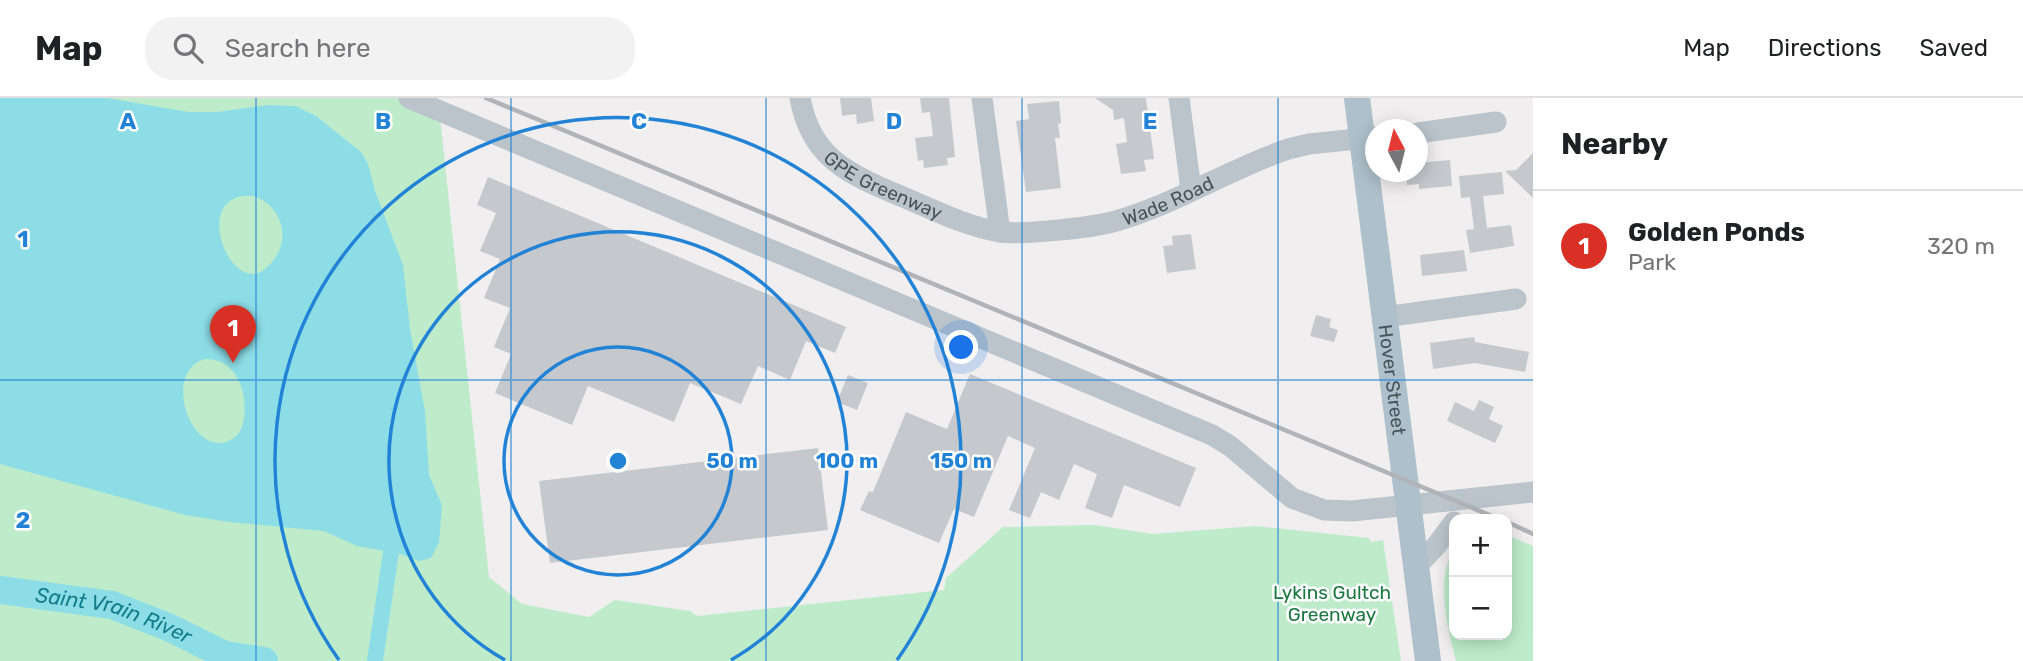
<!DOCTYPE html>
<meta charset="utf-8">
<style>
body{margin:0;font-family:Rubik,sans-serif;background:#f2f2f2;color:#202124}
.controls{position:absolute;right:21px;bottom:21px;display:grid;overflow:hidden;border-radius:14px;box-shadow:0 4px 18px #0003}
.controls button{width:63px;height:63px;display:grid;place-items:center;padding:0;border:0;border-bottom:2px solid #e0e0e0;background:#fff;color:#202124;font:35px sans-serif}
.compass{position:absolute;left:1365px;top:21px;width:63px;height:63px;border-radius:50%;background:#fff;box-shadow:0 4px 18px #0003;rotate:353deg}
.you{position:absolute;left:962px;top:250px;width:24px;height:24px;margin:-18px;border:5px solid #fff;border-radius:50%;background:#1a73e8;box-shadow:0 0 0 10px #1a73e833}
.badge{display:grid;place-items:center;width:46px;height:46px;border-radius:50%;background:#d93025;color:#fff;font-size:23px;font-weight:700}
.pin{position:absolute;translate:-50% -58px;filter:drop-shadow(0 2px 4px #0008)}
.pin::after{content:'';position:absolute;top:37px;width:24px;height:21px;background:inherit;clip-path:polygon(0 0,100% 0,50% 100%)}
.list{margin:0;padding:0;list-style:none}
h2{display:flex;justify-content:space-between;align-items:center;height:91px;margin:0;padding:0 28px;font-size:30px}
h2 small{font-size:23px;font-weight:400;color:#757577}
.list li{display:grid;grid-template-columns:46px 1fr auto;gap:21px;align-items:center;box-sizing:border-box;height:112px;padding:0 28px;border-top:2px solid #e0e0e0}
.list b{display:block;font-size:26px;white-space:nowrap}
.list p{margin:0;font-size:23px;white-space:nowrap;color:#757577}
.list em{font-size:23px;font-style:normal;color:#757577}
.icon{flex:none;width:38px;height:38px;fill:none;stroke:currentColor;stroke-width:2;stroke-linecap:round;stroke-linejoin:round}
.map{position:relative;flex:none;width:1533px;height:563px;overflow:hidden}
header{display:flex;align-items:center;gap:42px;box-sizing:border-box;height:98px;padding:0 35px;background:#fff;border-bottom:2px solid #e0e0e0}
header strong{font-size:33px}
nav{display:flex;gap:38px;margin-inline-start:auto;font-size:24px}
.search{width:490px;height:63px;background:#f2f2f2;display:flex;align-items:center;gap:18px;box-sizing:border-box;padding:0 24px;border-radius:28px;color:#757577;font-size:26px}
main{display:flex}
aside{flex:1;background:#fff}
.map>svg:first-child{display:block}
.green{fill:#beeccb}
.water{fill:#8ddde7;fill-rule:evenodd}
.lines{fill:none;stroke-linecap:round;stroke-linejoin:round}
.canal{stroke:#8ddde7;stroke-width:16}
.river{stroke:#8ddde7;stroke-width:28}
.building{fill:#c5c9cd}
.minor{stroke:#bac4ca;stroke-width:21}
.major{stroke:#aec0cb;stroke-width:26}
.rail{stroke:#b0b4b8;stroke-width:4.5}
.grid{fill:none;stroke:#2283d6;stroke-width:2;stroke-opacity:0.55}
.ring{fill:none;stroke:#2283d6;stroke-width:3.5}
.labels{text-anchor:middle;stroke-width:5;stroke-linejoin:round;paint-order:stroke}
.street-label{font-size:19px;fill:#47535a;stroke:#fff}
.park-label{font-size:19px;fill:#1b7840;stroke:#fff}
.water-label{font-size:21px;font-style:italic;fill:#137e8b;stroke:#fff}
.grid-label{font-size:23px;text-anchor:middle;font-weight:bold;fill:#2283d6;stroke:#fff;stroke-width:5;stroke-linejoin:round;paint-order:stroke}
.centre{fill:#2283d6;stroke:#fff;stroke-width:3.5}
.ring-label{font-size:21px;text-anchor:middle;font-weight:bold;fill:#2283d6;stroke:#fff;stroke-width:5;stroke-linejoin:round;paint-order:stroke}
</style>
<header>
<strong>Map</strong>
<div class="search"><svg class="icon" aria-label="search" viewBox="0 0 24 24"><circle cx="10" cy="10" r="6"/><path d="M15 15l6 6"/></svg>Search here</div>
<nav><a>Map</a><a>Directions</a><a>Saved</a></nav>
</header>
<main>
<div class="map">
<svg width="1533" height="563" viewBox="0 0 1533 563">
<rect width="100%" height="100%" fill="#f0eeee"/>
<path class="green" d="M 0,0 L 438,0 L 489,479 L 522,506 L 589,519 L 615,502 L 690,513 L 697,518 L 944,492 L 946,480 L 1003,429 L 1095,427 L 1152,436 L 1255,428 L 1369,440 L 1371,444 L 1383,442 L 1401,563 L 0,563 Z
M 1507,437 L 1533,448 L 1533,563 L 1456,563 C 1447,528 1435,483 1454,450 L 1454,537 L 1507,537 Z"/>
<path class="water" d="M 0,0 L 107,0 L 189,14 L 217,14 L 269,7 L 295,8 L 316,18 L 361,54 L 368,66 L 375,93 L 403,167 L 410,231 L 425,314 L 429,377 L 442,407 L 439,445 L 431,460 L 419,463 L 401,456 L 357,448 L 324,433 L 229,424 L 185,417 L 0,366 ZM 254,98 C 287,111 292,149 265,171 C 230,200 188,92 254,98 ZM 205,261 C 236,260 248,294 244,320 C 242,332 238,340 226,344 C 188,355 163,272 205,261 Z"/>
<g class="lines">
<path class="canal" d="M 375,563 L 391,454"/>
<path class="river" id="s1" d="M 0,492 L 112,507 L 168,529 L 225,557 L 264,563"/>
</g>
<path class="building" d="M 840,0 L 871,0 L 874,23 L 857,26 L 856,16 L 842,18 Z
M 920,0 L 949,0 L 955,59 L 947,60 L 948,67 L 924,70 L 923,62 L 918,63 L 915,40 L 933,38 L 930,14 L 922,15 Z
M 1095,0 L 1146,0 L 1154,61 L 1144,62 L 1146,73 L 1121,76 L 1116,46 L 1127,44 L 1124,20 L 1114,22 L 1113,12 Z
M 1059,3 L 1061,25 L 1058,26 L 1060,40 L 1055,40 L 1061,90 L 1026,94 L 1016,23 L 1029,21 L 1027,6 Z
M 1533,55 L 1533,100 L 1505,73 L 1516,72 Z
M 1450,62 L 1452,88 L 1419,91 L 1419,86 L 1407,87 L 1406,74 L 1418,74 L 1418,65 Z
M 1502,74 L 1504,96 L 1483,98 L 1487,130 L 1511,127 L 1514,148 L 1470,155 L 1466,132 L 1474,131 L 1470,99 L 1461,100 L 1459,78 Z
M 488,79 L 846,229 L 835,255 L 806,243 L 790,282 L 758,268 L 741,306 L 690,285 L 674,324 L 588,288 L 572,327 L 495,295 L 511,256 L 494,249 L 510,210 L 484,200 L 500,161 L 480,153 L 496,115 L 477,107 Z
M 1191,136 L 1196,171 L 1167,175 L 1163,148 L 1173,147 L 1172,138 Z
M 1464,152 L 1467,173 L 1422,178 L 1420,157 Z
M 1316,217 L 1331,221 L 1329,229 L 1338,232 L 1334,244 L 1310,238 Z
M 1474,239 L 1475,244 L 1529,254 L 1525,274 L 1475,265 L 1433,271 L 1430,245 Z
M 970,276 L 1196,370 L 1180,409 L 1124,387 L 1112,420 L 1085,410 L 1097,376 L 1074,366 L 1059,402 L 1041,394 L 1030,420 L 1009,412 L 1035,350 L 1008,338 L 974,419 L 954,411 L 939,445 L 860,412 L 869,393 L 873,394 L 906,314 L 947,331 Z
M 848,277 L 868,285 L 857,312 L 837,304 Z
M 1479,302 L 1494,309 L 1489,321 L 1503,328 L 1495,345 L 1447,323 L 1455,304 L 1474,313 Z
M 818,350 L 828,432 L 550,465 L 539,383 Z"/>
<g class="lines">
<g class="minor">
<path d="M 409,0 L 1212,337 L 1230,348 L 1292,400 L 1324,412 L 1352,413 L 1533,394"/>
<path id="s2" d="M 800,0 C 810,55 843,74 891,94 C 926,108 963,128 1000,134 C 1016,136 1032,134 1048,133 C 1071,131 1094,129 1116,123 C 1176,106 1229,71 1288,51 L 1309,46 L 1376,39"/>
<path d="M 982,0 L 1000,134"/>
<path d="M 1179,0 L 1191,92"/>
<path d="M 1418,35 L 1496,24"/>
<path d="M 1384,219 L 1516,201"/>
<path d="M 1416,469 L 1436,448 L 1454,424"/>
</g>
<path class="major" id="s3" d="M 1357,0 L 1428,563"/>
<path class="rail" d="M 486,0 L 1499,421
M 1507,424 L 1533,436"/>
</g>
<path class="grid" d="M 256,0 L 256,563M 511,0 L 511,563M 766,0 L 766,563M 1022,0 L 1022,563M 1278,0 L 1278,563M 0,282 L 1533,282"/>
<g class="ring">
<circle cx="618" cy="363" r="114"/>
<path d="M505 562A229 229 0 1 1 731 562"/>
<path d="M339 562A343 343 0 1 1 897 562"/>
</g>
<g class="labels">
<g class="street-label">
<text dy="7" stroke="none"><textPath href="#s2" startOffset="128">GPE Greenway</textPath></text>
<text dy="7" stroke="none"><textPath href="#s2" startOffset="427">Wade Road</textPath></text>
<text dy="7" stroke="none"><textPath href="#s3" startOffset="284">Hover Street</textPath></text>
</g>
<g class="park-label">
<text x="1332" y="501">Lykins Gultch<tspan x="1332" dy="22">Greenway</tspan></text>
</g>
<g class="water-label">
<text dy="7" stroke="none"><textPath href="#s1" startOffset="117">Saint Vrain River</textPath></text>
</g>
</g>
<g class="grid-label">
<text x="128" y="31">A</text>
<text x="383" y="31">B</text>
<text x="639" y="31">C</text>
<text x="894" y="31">D</text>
<text x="1150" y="31">E</text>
<text x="23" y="149">1</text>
<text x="23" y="430">2</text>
</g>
<circle cx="618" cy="363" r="10" class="centre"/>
<g class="ring-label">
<text x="732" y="370">50 m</text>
<text x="847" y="370">100 m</text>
<text x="961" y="370">150 m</text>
</g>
</svg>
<div class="controls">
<button>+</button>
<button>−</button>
</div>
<svg class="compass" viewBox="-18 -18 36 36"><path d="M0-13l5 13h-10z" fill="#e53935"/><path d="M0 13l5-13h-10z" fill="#757577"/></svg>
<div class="you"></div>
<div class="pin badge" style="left:233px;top:265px">1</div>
</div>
<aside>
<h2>Nearby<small></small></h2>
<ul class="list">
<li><span class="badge">1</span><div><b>Golden Ponds</b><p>Park</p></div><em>320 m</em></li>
</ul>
</aside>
</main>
